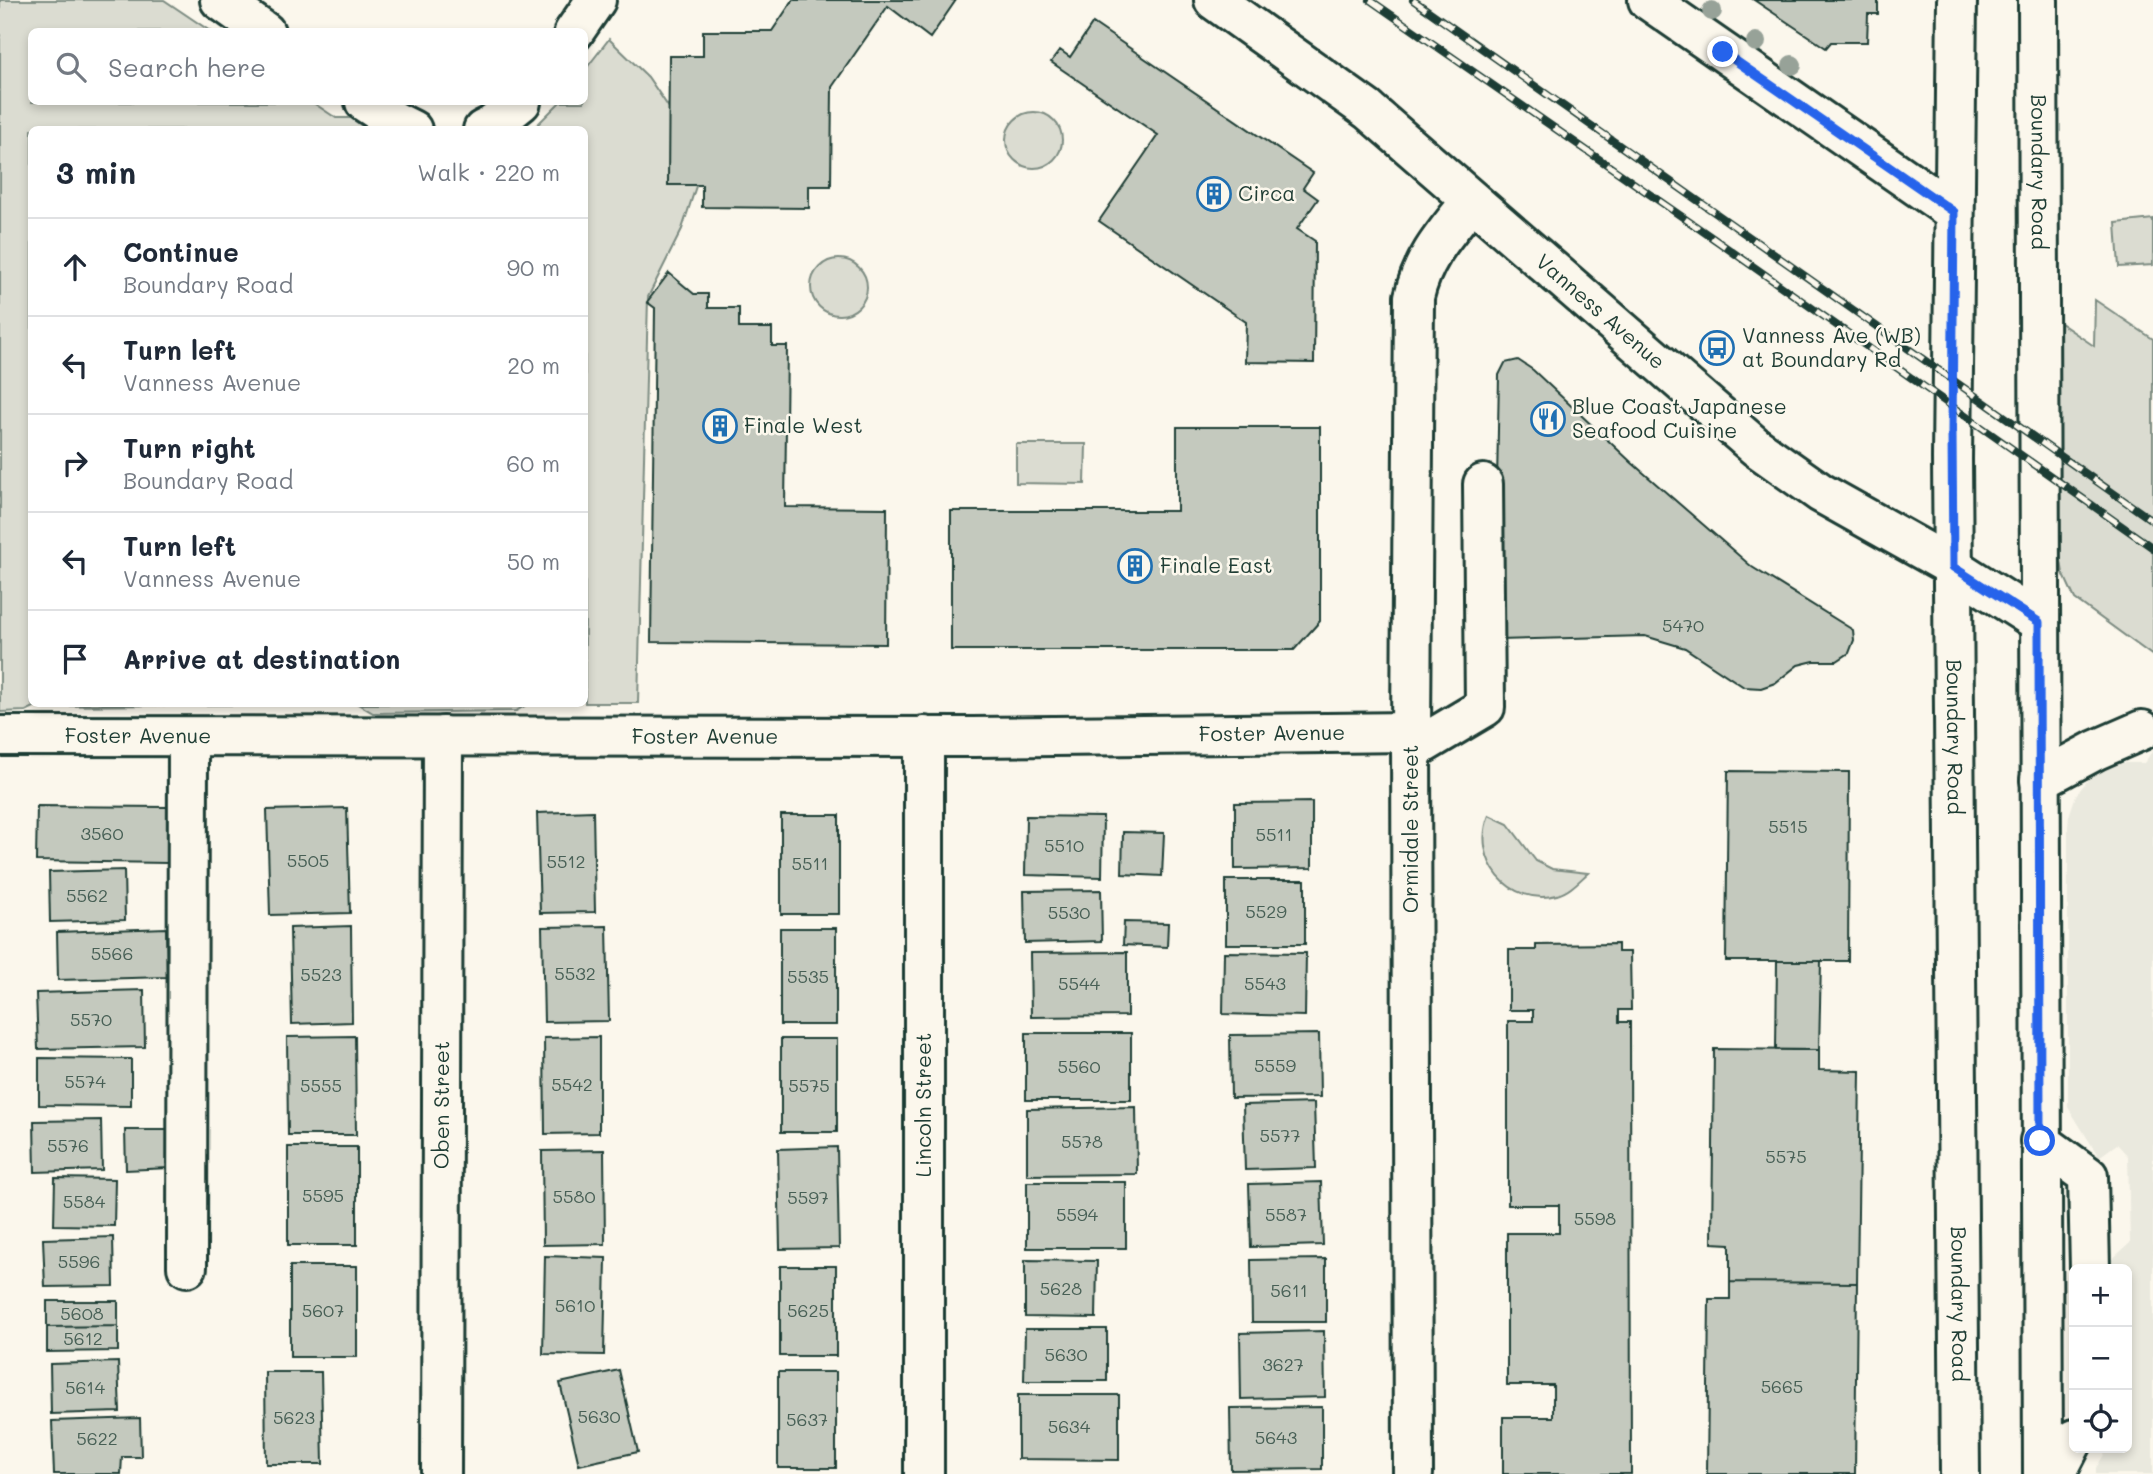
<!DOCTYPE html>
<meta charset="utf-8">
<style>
body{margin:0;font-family:Mali,sans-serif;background:#f6f6f7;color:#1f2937}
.controls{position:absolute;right:21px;bottom:21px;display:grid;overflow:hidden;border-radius:10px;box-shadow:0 4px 10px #0003}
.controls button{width:63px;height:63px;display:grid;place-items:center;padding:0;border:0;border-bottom:2px solid #e0e1e3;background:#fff;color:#1f2937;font:35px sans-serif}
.stop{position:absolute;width:21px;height:21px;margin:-16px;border:5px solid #2563eb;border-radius:50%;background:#fff}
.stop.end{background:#2563eb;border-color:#fff;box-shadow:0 2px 7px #0008}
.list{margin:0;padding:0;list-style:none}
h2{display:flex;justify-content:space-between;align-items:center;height:91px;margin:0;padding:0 28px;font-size:30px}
h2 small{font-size:23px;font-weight:400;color:#747a83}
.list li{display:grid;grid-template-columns:46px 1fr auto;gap:21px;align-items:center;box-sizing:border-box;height:98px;padding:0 28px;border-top:2px solid #e0e1e3}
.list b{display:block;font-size:26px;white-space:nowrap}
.list p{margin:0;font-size:23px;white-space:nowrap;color:#747a83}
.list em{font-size:23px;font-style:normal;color:#747a83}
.icon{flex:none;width:38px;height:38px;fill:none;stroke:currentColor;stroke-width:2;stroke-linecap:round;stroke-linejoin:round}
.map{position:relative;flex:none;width:2153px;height:1474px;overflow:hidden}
.search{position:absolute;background:#fff;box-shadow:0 4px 10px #0003;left:28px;top:28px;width:560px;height:77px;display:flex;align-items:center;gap:18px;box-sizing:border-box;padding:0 24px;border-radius:10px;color:#747a83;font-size:26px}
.panel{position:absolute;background:#fff;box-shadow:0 4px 10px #0003;left:28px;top:126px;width:560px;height:581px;border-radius:10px}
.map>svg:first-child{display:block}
.built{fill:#eae9de}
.green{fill:#dbdcd1;stroke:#7d8c82;stroke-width:2}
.building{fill:#c4c9be;stroke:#1f3d34;stroke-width:2}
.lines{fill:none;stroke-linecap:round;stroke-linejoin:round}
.minor-casing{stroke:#1f3d34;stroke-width:44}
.major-casing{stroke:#1f3d34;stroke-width:44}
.minor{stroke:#fbf7ec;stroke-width:38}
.major{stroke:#fbf7ec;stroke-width:38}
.rail-casing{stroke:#1f3d34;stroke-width:8}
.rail{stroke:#fbf7ec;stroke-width:5;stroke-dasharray:16;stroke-linecap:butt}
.tree{fill:#97a298}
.route{stroke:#2563eb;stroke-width:9}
.labels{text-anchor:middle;stroke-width:5;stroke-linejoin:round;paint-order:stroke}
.number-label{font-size:18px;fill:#486056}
.street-label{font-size:21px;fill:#1f3d34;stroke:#fbf7ec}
.poi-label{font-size:21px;fill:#1f3d34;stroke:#fbf7ec;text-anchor:start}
</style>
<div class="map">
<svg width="2153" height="1474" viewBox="0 0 2153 1474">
<rect width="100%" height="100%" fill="#fbf7ec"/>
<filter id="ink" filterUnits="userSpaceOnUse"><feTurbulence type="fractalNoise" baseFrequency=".0143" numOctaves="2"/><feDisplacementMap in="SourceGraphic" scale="14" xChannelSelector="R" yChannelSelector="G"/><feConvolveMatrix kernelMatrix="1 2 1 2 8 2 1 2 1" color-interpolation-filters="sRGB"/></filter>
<g filter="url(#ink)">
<path class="built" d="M 2153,750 L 2153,1474 L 2096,1474 L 2096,1468 L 2108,1448 L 2127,1448 L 2127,1269 L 2110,1269 L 2110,1261 L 2130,1243 L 2128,1156 L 2117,1144 L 2099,1157 L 2068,1107 L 2068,827 L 2069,816 L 2076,795 L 2091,776 L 2114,763 L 2144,763 Z"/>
<path class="green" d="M 0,0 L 164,0 L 210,31 L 32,32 L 32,102 L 312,102 L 336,118 L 351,118 L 366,129 L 32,130 L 32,704 L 327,704 L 36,706 L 26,711 L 0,712 Z
M 609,39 L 648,77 L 682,127 L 697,183 L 682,229 L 648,297 L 638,703 L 585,703 L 584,130 L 532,130 L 560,102 L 584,102 L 585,70 Z
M1006 140a28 28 0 1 1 56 0a28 28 0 1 1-56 0Z
M 2153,219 L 2153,265 L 2119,267 L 2116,223 Z
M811 287a28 28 0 1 1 56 0a28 28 0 1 1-56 0Z
M 2095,300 L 2153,339 L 2153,656 L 2075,599 L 2063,573 L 2060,555 L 2060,323 L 2094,346 Z
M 1016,444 L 1086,444 L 1085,484 L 1016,483 Z
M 358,704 L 528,704 L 516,711 L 373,713 Z
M 1489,815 L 1508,824 L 1536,861 L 1552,869 L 1588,873 C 1579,881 1569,892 1557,895 C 1509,907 1471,860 1489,815 Z"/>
<path class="building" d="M 793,0 L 956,0 L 930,38 L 888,6 L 832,87 L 831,186 L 809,186 L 809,208 L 702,207 L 702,185 L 668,185 L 669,56 L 703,56 L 703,31 L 772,31 Z
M 1754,0 L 1878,0 L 1878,14 L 1868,14 L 1867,42 L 1831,42 L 1826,48 Z
M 1093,23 L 1313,173 L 1303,188 L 1318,199 L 1297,229 L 1315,241 L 1314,363 L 1245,362 L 1246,322 L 1099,221 L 1158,135 L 1051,62 L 1060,50 L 1070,57 Z
M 669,273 L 694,294 L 708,294 L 708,308 L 739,308 L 739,328 L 772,328 L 772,346 L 787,346 L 785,507 L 887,508 L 886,644 L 651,642 L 655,308 L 647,302 Z
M 1518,360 L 1533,370 L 1631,462 L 1752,567 L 1853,630 L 1854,640 L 1849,653 L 1837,661 L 1814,661 L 1798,665 L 1775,683 L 1761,688 L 1744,687 L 1685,648 L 1645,636 L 1500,640 L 1497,484 L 1499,375 L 1505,363 Z
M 1177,427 L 1320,427 L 1320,621 L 1294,650 L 951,650 L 951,511 L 1177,511 Z
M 1728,771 L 1849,772 L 1848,961 L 1726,961 Z
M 1312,802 L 1312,868 L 1235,869 L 1235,803 Z
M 37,806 L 167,807 L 167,863 L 36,861 Z
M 347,808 L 350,913 L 270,915 L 267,810 Z
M 593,811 L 595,912 L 540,913 L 537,813 Z
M 781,815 L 839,815 L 839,914 L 781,914 Z
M 1026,816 L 1103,817 L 1102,877 L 1025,875 Z
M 1123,832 L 1164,833 L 1162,876 L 1122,874 Z
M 124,870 L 125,920 L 50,922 L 49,872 Z
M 1226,880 L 1305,880 L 1305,944 L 1226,944 Z
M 1101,890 L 1102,941 L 1025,943 L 1024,891 Z
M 1124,922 L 1168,923 L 1167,947 L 1123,945 Z
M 351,926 L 352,1022 L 292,1024 L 290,928 Z
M 607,926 L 609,1021 L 544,1022 L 542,927 Z
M 166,928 L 167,977 L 58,980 L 57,932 Z
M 780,928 L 836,928 L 836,1025 L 780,1025 Z
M 1618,944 L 1618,952 L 1630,952 L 1631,1010 L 1619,1010 L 1619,1022 L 1630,1022 L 1631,1474 L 1503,1474 L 1503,1417 L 1553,1417 L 1553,1385 L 1507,1385 L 1507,1233 L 1559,1233 L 1559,1205 L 1508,1205 L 1508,1021 L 1533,1021 L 1533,1010 L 1509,1010 L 1509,950 L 1536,950 L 1536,945 Z
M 1127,952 L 1127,1016 L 1031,1017 L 1030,953 Z
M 1224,952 L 1306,953 L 1305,1016 L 1223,1014 Z
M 1777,961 L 1821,961 L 1819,1050 L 1776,1050 Z
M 144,990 L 145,1047 L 38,1049 L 36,993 Z
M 1026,1033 L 1131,1033 L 1131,1100 L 1026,1100 Z
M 1319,1034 L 1320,1097 L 1231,1098 L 1230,1035 Z
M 355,1036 L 356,1135 L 288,1135 L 287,1037 Z
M 599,1037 L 599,1133 L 545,1134 L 544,1038 Z
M 781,1039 L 837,1039 L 837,1132 L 781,1132 Z
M 1714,1049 L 1819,1050 L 1819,1070 L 1860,1071 L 1857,1283 L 1730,1282 L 1730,1244 L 1712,1243 Z
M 39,1058 L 131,1059 L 131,1106 L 39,1105 Z
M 1314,1103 L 1316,1168 L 1245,1170 L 1243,1105 Z
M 1136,1107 L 1137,1174 L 1027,1175 L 1027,1109 Z
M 101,1120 L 102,1170 L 35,1172 L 34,1121 Z
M 125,1130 L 167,1130 L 169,1168 L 126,1170 Z
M 288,1147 L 357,1147 L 357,1245 L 288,1245 Z
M 837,1147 L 839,1248 L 780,1249 L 778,1149 Z
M 604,1150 L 605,1244 L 543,1245 L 542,1151 Z
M 55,1178 L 115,1179 L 114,1226 L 54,1225 Z
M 1027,1182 L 1126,1182 L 1126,1248 L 1027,1248 Z
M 1321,1182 L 1323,1245 L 1251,1247 L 1249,1184 Z
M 113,1237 L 114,1286 L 45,1287 L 43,1239 Z
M 545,1256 L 606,1258 L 604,1355 L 543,1354 Z
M 1326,1259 L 1326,1322 L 1252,1322 L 1251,1260 Z
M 1025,1260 L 1097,1261 L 1096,1318 L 1025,1317 Z
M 290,1266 L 357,1266 L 357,1357 L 290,1357 Z
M 780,1266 L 836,1266 L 836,1356 L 780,1356 Z
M 1730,1282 L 1857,1283 L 1855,1474 L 1707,1474 L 1709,1299 L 1730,1299 Z
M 47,1301 L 118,1301 L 118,1326 L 47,1327 Z
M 118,1326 L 118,1351 L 47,1352 L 47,1327 Z
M 1025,1329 L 1107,1329 L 1107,1381 L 1024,1381 Z
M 1324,1331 L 1325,1397 L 1241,1399 L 1240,1333 Z
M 118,1362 L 120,1412 L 51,1414 L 50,1364 Z
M 619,1370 L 638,1452 L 579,1465 L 560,1383 Z
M 265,1372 L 321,1372 L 323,1464 L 266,1464 Z
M 778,1372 L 836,1372 L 836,1468 L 778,1468 Z
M 1018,1395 L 1119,1395 L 1119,1460 L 1018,1459 Z
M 1322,1407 L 1322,1469 L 1231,1470 L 1230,1408 Z
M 140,1418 L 141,1457 L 122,1457 L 121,1474 L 54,1474 L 52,1421 Z"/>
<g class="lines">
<g class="minor-casing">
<g id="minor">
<path d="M 220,0 L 265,32"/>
<path id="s1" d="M 1214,0 L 1368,110 L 1756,447 L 1821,493 L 1953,567 L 2039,622"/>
<path d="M 1648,0 L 1954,212"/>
<path d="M 574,32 L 596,0"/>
<path d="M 365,102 L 394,121 L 412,130"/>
<path d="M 483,130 L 491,126 L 521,102"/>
<path id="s2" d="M 0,736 L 972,737 L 1411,732"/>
<path d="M 924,736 L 924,1474"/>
<path d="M 1411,751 L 1485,707 L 1483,484"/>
<path d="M 2040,780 L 2096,750 L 2142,730"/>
<path d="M 2040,1141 L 2088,1176 L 2090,1269"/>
<path d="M 187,1267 L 188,737"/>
<path id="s3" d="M 441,1474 L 443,736"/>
<path d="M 1413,1474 L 1411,732 L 1414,297 C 1423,257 1446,233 1471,201"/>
<path d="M 2056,1474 L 2074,1439"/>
</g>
</g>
<g class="major-casing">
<g id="major">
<path id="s4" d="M 1957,0 L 1952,459 L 1960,1474"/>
<path id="s5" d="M 2038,0 L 2043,1474"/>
</g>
</g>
<use href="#minor" class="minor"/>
<use href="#major" class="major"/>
<g class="rail-casing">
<path id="rail" d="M 1370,0 L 1717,241 L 2153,548
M 1413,0 L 2153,521"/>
</g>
<use href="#rail" class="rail"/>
</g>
<g class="tree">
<circle cx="1712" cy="11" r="10"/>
<circle cx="1756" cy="42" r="10"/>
<circle cx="1792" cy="65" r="10"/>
</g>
</g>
<g class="lines" filter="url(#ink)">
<path class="route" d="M 1723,52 L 1954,212 L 1952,431 L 1953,567 L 2039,622 L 2040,1141"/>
</g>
<defs>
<g id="building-ring" transform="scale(1.75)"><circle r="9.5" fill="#fbf7ec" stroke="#1f6fb2" stroke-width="1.5"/><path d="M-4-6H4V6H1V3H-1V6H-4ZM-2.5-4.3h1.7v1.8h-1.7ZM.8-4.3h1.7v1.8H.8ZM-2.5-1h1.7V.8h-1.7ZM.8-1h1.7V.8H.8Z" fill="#1f6fb2"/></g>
<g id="bus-ring" transform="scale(1.75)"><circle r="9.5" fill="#fbf7ec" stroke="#1f6fb2" stroke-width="1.5"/><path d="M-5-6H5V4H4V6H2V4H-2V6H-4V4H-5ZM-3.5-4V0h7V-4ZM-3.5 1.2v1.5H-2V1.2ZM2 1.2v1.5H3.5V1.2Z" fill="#1f6fb2"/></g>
<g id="restaurant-ring" transform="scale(1.75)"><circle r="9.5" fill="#fbf7ec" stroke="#1f6fb2" stroke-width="1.5"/><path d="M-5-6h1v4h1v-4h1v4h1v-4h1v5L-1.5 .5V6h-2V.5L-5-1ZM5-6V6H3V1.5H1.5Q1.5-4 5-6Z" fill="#1f6fb2"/></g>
</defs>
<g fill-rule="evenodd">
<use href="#building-ring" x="1214" y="194"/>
<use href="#bus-ring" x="1717" y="348"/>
<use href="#restaurant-ring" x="1548" y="419"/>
<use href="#building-ring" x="720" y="426"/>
<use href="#building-ring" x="1135" y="566"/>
</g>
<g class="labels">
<g class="number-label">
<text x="1683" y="632">5470</text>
<text x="1788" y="833">5515</text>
<text x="102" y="840">3560</text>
<text x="1274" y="841">5511</text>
<text x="1064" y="852">5510</text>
<text x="308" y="867">5505</text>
<text x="566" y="868">5512</text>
<text x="810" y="870">5511</text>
<text x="87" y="902">5562</text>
<text x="1266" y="918">5529</text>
<text x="1069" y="919">5530</text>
<text x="112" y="960">5566</text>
<text x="575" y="980">5532</text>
<text x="321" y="981">5523</text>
<text x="808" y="983">5535</text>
<text x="1079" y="990">5544</text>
<text x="1265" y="990">5543</text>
<text x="91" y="1026">5570</text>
<text x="1275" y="1072">5559</text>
<text x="1079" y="1073">5560</text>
<text x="85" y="1088">5574</text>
<text x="572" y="1091">5542</text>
<text x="321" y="1092">5555</text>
<text x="809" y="1092">5575</text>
<text x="1280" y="1142">5577</text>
<text x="1082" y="1148">5578</text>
<text x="68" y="1152">5576</text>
<text x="1786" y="1163">5575</text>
<text x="323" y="1202">5595</text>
<text x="574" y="1203">5580</text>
<text x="808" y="1204">5597</text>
<text x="84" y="1208">5584</text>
<text x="1077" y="1221">5594</text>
<text x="1286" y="1221">5587</text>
<text x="1595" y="1225">5598</text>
<text x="79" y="1268">5596</text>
<text x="1061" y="1295">5628</text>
<text x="1289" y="1297">5611</text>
<text x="575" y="1312">5610</text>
<text x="323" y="1317">5607</text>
<text x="808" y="1317">5625</text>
<text x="82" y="1320">5608</text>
<text x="83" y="1345">5612</text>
<text x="1066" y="1361">5630</text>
<text x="1283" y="1371">3627</text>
<text x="1782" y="1393">5665</text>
<text x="85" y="1394">5614</text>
<text x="599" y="1423">5630</text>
<text x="294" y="1424">5623</text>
<text x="807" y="1426">5637</text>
<text x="1069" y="1433">5634</text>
<text x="1276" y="1444">5643</text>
<text x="97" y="1445">5622</text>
</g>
<g class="street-label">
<text dy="7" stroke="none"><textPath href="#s5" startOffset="172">Boundary Road</textPath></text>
<text dy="7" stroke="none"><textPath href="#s1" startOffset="497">Vanness Avenue</textPath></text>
<text dy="7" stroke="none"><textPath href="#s2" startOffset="1272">Foster Avenue</textPath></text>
<text dy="7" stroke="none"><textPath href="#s2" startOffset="138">Foster Avenue</textPath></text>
<text dy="7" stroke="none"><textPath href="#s2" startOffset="705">Foster Avenue</textPath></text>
<text dy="7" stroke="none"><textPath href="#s4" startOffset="737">Boundary Road</textPath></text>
<text transform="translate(1411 829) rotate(-90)" y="7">Ormidale Street</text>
<text dy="7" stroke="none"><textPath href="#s3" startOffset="369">Oben Street</textPath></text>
<text transform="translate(924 1105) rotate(-90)" y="7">Lincoln Street</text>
<text dy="7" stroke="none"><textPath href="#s4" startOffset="1304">Boundary Road</textPath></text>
</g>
<g class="poi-label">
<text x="1238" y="201">Circa</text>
<text x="1742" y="343">Vanness Ave (WB)<tspan x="1742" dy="24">at Boundary Rd</tspan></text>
<text x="1572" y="414">Blue Coast Japanese<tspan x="1572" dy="24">Seafood Cuisine</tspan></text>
<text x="744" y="433">Finale West</text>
<text x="1160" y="573">Finale East</text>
</g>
</g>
</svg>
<div class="controls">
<button>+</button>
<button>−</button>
<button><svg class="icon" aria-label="locate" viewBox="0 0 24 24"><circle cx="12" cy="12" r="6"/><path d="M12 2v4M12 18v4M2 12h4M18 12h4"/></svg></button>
</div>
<div class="stop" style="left:2040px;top:1141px"></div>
<div class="stop end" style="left:1723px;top:52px"></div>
<div class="search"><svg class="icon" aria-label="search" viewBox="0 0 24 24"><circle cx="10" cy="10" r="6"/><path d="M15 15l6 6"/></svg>Search here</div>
<section class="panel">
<h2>3 min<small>Walk · 220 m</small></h2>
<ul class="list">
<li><svg class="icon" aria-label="ahead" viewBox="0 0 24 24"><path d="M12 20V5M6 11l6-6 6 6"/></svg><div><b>Continue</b><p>Boundary Road</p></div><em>90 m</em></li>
<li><svg class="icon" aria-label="left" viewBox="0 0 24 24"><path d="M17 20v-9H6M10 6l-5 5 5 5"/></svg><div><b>Turn left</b><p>Vanness Avenue</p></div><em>20 m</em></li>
<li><svg class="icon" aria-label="right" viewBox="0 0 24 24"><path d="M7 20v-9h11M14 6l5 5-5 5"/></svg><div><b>Turn right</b><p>Boundary Road</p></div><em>60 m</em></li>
<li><svg class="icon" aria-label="left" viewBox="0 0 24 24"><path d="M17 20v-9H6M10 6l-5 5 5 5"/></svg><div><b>Turn left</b><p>Vanness Avenue</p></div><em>50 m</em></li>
<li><svg class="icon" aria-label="arrive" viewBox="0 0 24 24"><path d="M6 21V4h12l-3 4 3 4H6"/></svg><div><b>Arrive at destination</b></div></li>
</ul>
</section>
</div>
